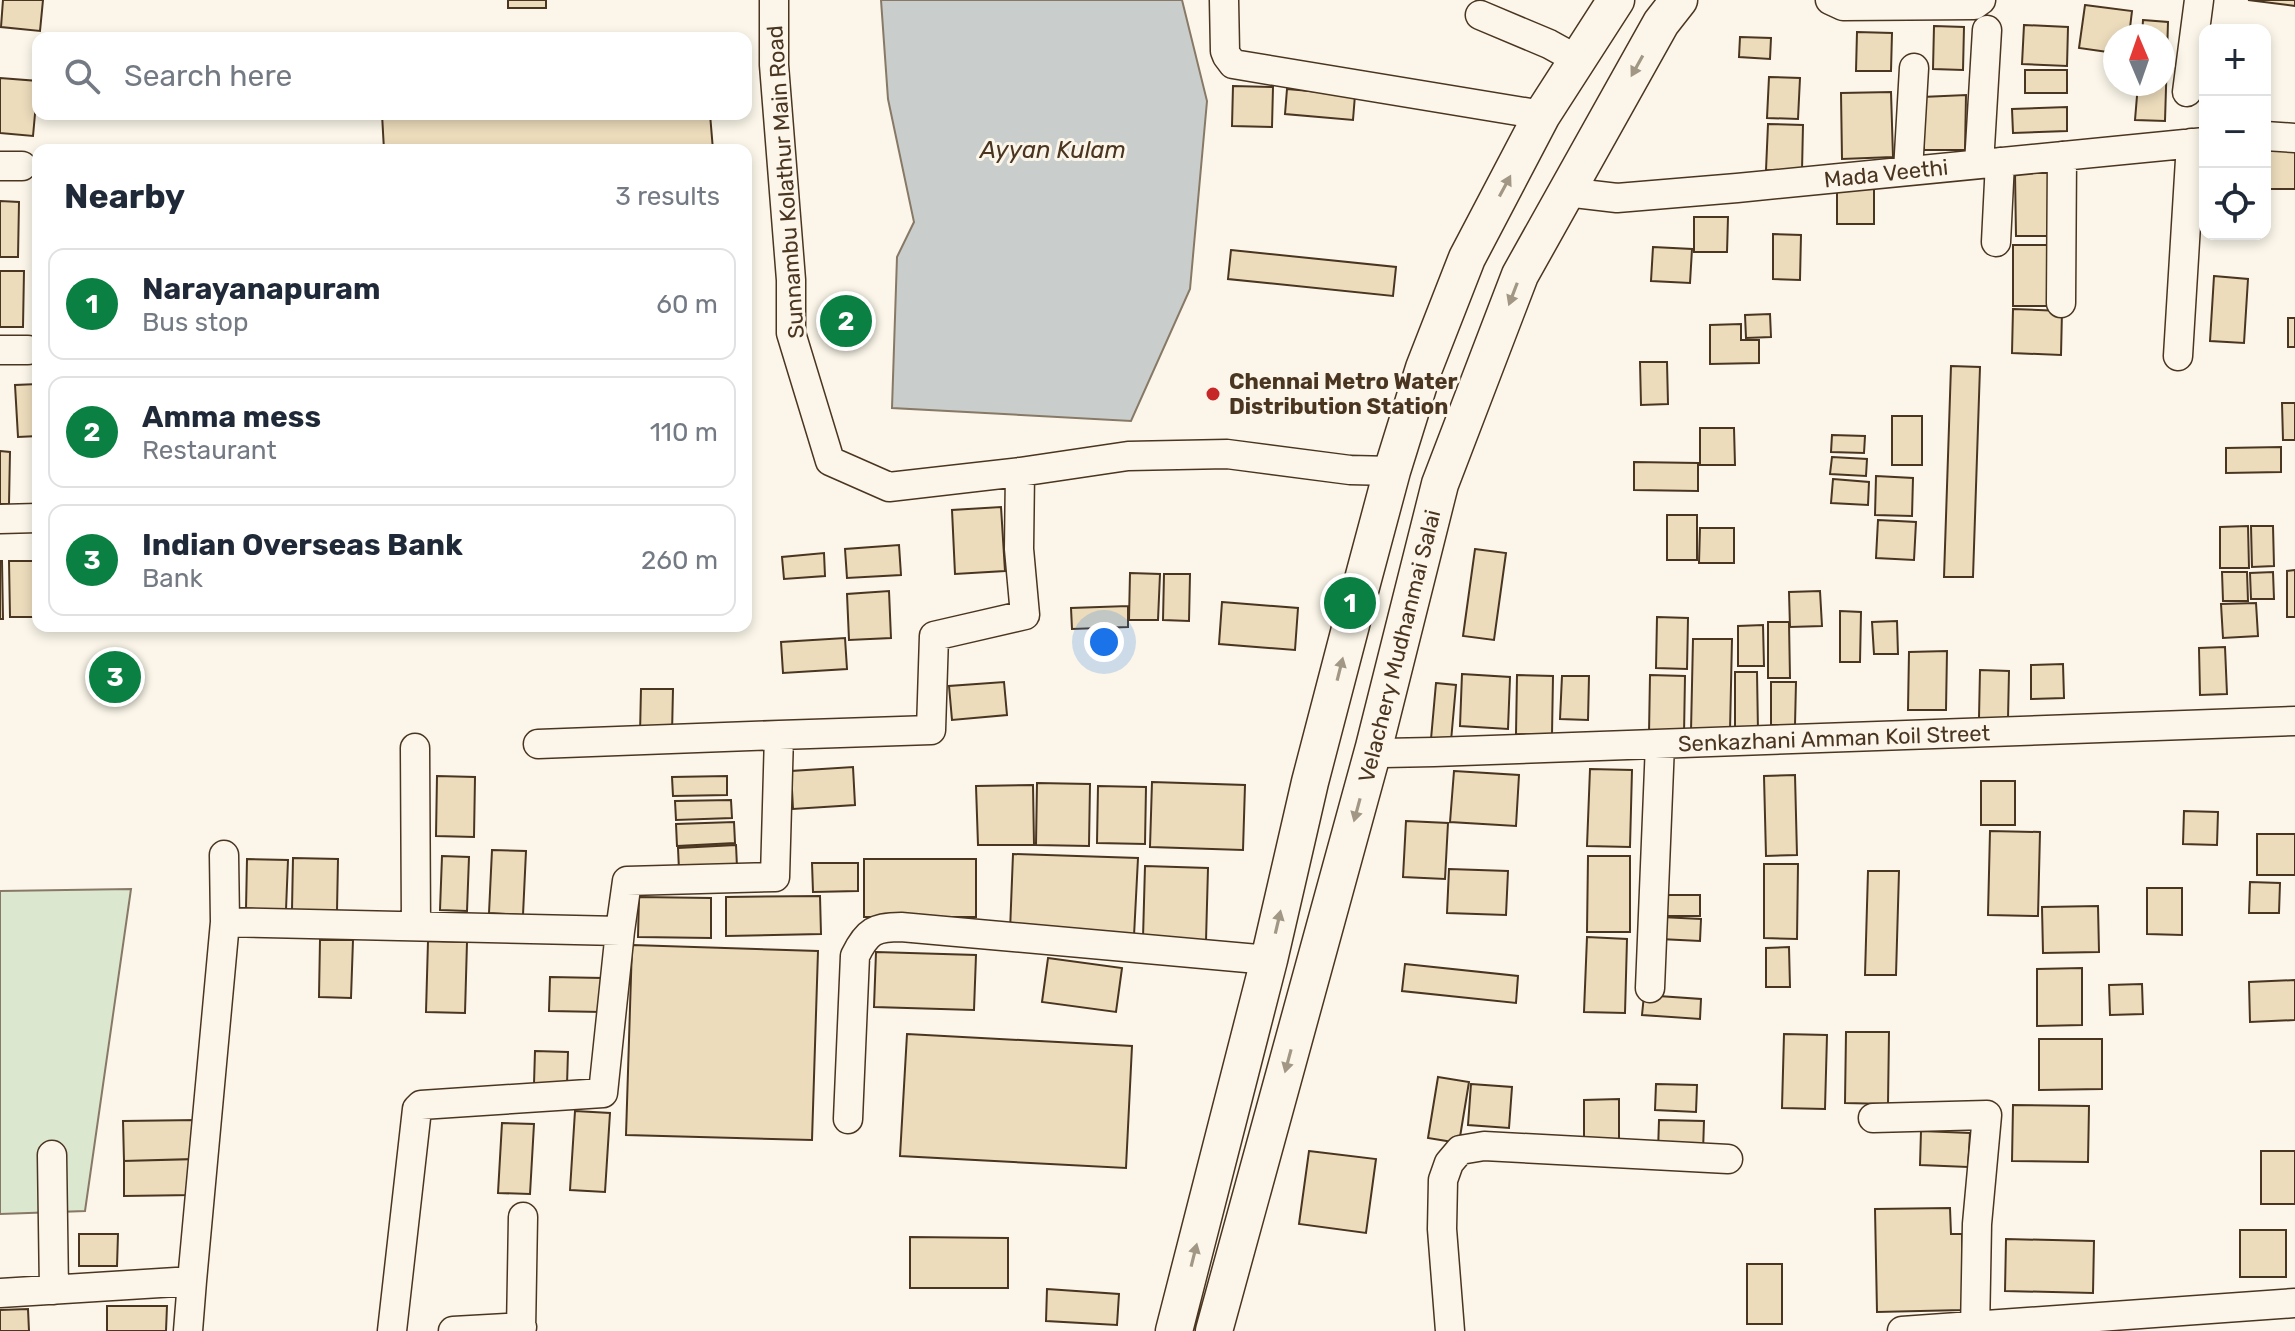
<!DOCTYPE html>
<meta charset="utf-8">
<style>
body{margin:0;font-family:Rubik,sans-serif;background:#f6f6f7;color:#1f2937}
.controls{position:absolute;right:24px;top:24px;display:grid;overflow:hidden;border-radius:16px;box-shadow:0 4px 12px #0003}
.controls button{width:72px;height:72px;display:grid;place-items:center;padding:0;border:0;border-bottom:2px solid #e0e1e3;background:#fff;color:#1f2937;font:40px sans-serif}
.compass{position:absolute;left:2103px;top:24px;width:72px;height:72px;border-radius:50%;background:#fff;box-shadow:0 4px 12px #0003;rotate:358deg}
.you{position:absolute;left:1104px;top:642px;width:28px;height:28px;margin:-20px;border:6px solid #fff;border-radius:50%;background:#1a73e8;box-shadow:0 0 0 12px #1a73e833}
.badge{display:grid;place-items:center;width:52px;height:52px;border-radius:50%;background:#0b8043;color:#fff;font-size:26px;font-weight:700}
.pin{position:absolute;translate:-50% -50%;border:4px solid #fff;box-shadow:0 2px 8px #0006}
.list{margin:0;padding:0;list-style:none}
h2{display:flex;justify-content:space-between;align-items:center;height:104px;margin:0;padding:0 32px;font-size:34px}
h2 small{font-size:26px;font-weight:400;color:#747a83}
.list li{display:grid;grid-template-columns:52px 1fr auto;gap:24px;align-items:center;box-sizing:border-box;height:112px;margin:0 16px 16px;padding:0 16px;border:2px solid #e0e1e3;border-radius:16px}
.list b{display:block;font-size:30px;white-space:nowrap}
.list p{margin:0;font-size:26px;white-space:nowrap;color:#747a83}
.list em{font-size:26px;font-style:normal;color:#747a83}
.icon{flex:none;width:44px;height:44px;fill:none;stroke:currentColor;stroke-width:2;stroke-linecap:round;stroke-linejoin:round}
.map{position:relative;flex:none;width:2295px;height:1331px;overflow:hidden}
.search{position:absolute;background:#fff;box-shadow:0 4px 12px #0003;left:32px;top:32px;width:720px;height:88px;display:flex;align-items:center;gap:20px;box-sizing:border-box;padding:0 28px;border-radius:16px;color:#747a83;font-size:30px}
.panel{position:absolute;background:#fff;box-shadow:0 4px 12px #0003;left:32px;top:144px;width:720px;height:488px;border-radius:16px}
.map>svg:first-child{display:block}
.green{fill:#dce7d0;stroke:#887966;stroke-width:2}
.water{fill:#c9cecd;stroke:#887966;stroke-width:2}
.building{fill:#ecdcbc;stroke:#4a3520;stroke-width:2}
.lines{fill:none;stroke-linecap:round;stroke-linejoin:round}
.minor-casing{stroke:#4a3520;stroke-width:31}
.major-casing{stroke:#4a3520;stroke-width:39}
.minor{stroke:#fbf6e9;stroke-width:28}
.major{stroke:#fbf6e9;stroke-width:36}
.oneway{fill:#a29684}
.poi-dot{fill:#c62828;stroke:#fbf6e9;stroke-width:3}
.labels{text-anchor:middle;stroke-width:6;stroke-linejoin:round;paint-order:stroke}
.street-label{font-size:22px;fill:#4a3520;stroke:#fbf6e9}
.poi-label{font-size:22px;font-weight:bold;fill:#4a3520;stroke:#fbf6e9;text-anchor:start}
.water-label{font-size:24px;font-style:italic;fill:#4a3520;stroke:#fbf6e9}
</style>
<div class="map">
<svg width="2295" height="1331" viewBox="0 0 2295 1331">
<rect width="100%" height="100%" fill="#fbf6e9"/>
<path class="green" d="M 131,889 L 85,1211 L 0,1214 L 0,891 Z"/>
<path class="water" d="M 881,0 L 1182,0 L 1207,101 L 1190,289 L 1131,421 L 892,408 L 897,257 L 914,222 L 888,99 Z"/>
<path class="building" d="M 3,0 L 43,0 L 40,31 L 1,27 Z
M 508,0 L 546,0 L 546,8 L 508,8 Z
M 2248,0 L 2295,0 L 2295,6 Z
M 2085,5 L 2132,11 L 2129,36 L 2115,36 L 2115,53 L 2079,48 Z
M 2143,20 L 2168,22 L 2165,121 L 2135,120 L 2138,84 L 2163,84 L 2163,36 L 2142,36 Z
M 2024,25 L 2068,27 L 2067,66 L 2022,64 Z
M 1934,26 L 1964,27 L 1963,70 L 1933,69 Z
M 1857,32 L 1892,33 L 1891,71 L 1856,71 Z
M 1740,37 L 1771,38 L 1770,59 L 1739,57 Z
M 2025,70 L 2067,70 L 2067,93 L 2025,93 Z
M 1769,77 L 1800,78 L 1798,119 L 1767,118 Z
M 0,78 L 38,81 L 33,136 L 0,133 Z
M 1233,86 L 1273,87 L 1272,127 L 1232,126 Z
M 1287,89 L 1355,95 L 1353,120 L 1285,114 Z
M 1891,92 L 1893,157 L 1842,159 L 1841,93 Z
M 1966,95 L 1965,150 L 1924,150 L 1922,97 Z
M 2067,107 L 2067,131 L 2013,133 L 2012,109 Z
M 382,114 L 710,114 L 713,150 L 384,150 Z
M 1768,124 L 1803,125 L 1802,171 L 1766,170 Z
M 2266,149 L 2295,149 L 2295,189 L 2266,189 Z
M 2015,173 L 2053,173 L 2053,236 L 2016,236 Z
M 1837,184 L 1874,185 L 1874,224 L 1837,224 Z
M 0,201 L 19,202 L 18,257 L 0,257 Z
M 1694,217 L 1728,217 L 1727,252 L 1694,252 Z
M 1773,234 L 1801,235 L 1800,280 L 1773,279 Z
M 2013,245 L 2053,245 L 2053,306 L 2013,306 Z
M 1653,247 L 1692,249 L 1690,283 L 1651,281 Z
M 1231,250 L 1396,267 L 1393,296 L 1228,279 Z
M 0,271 L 24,271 L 23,327 L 0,327 Z
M 2214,276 L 2248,279 L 2244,343 L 2210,341 Z
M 2013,309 L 2062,311 L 2061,355 L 2012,353 Z
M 1770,314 L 1771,337 L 1746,338 L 1745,315 Z
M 2288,318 L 2295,318 L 2295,347 L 2288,347 Z
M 1741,324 L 1741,340 L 1759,340 L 1759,363 L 1710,364 L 1710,325 Z
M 1640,362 L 1667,362 L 1668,404 L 1641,405 Z
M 1951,366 L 1980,367 L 1973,577 L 1944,577 Z
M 38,384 L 38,436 L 18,437 L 15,385 Z
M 2282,403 L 2295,403 L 2295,440 L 2283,440 Z
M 1892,416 L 1922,416 L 1922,465 L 1892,465 Z
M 1700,428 L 1734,428 L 1735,465 L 1700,465 Z
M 1832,435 L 1865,436 L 1864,453 L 1831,452 Z
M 2281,447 L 2281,472 L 2226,473 L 2226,448 Z
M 0,451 L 10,452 L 9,504 L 0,504 Z
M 1832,457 L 1867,459 L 1866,476 L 1830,474 Z
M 1634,462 L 1698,463 L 1698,491 L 1634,490 Z
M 1876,476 L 1913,478 L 1912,516 L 1875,515 Z
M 1833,479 L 1869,482 L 1868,505 L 1831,503 Z
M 1001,507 L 1005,571 L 955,574 L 952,510 Z
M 1667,515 L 1697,515 L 1697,560 L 1667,560 Z
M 1878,520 L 1916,522 L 1914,560 L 1876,558 Z
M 2248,526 L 2249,568 L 2220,568 L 2220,527 Z
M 2251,526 L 2273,526 L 2274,566 L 2252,567 Z
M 1700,528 L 1734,528 L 1734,563 L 1699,563 Z
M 899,545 L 901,575 L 847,578 L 845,549 Z
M 1475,549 L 1506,553 L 1494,640 L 1463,636 Z
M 824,553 L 825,576 L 784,579 L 782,557 Z
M 0,561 L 2,561 L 3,619 L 0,619 Z
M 9,561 L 38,561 L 38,617 L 10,617 Z
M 2295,570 L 2295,617 L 2287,617 L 2287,571 Z
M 2222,572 L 2247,572 L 2248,601 L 2223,601 Z
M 2273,572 L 2274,599 L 2251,599 L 2250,573 Z
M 1130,573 L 1160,574 L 1158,620 L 1129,620 Z
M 1164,574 L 1190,574 L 1189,621 L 1163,620 Z
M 889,591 L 891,638 L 849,640 L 847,594 Z
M 1820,591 L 1822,626 L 1790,627 L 1789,592 Z
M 1222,602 L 1298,608 L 1295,650 L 1219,644 Z
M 2256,603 L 2258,636 L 2223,638 L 2221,604 Z
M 1128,606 L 1128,627 L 1072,629 L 1071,608 Z
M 1840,611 L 1861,612 L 1860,662 L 1840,662 Z
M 1657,617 L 1688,618 L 1687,669 L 1656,668 Z
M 1897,621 L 1898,654 L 1874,654 L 1872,622 Z
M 1768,622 L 1789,622 L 1790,678 L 1768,678 Z
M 1763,625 L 1764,666 L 1738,666 L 1738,626 Z
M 845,638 L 847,669 L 783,673 L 781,642 Z
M 1693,639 L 1732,639 L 1730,731 L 1691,731 Z
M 2225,647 L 2227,694 L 2200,695 L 2199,648 Z
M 1947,651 L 1946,710 L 1908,710 L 1909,652 Z
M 2063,664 L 2064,698 L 2031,699 L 2031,665 Z
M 1980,670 L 2009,671 L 2008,719 L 1979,718 Z
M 1735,672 L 1757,672 L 1758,732 L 1735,733 Z
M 1462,674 L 1510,677 L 1508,729 L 1460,726 Z
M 1517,675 L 1553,676 L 1552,735 L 1516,734 Z
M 1650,675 L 1685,676 L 1684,735 L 1649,734 Z
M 1562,676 L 1589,676 L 1588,720 L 1560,719 Z
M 1004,682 L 1007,715 L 952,720 L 949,686 Z
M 1771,682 L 1796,682 L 1795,725 L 1771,725 Z
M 1436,683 L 1456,685 L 1451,741 L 1431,739 Z
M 641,689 L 673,689 L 672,734 L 640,734 Z
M 853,767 L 855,805 L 793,809 L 791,771 Z
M 1590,769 L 1632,770 L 1630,847 L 1587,846 Z
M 1454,771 L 1519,775 L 1516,826 L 1450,822 Z
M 1795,775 L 1797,855 L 1766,856 L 1764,776 Z
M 437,776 L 475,777 L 474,837 L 436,836 Z
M 727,776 L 727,795 L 673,796 L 672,777 Z
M 1981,781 L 2015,781 L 2015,825 L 1981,825 Z
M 1152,782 L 1245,785 L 1243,850 L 1150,847 Z
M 1037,783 L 1090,784 L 1089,846 L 1036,845 Z
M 1033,785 L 1034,845 L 978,845 L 976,786 Z
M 1098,786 L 1146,787 L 1145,844 L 1097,843 Z
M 731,800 L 732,818 L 676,820 L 675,801 Z
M 2184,811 L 2218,812 L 2217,845 L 2183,844 Z
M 1406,821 L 1448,823 L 1445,879 L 1403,877 Z
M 734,822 L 735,843 L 677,846 L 676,824 Z
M 1990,831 L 2040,832 L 2038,916 L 1988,915 Z
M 2257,834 L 2295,834 L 2295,875 L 2257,875 Z
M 736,845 L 737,867 L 679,870 L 678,848 Z
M 492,850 L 526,851 L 523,915 L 489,913 Z
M 1013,854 L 1138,858 L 1134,936 L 1010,931 Z
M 442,856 L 469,857 L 467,911 L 440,910 Z
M 1588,856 L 1630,856 L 1630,932 L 1587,932 Z
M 293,858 L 338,859 L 337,911 L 292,910 Z
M 247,859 L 288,860 L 286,910 L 246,909 Z
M 864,859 L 976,859 L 976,917 L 864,917 Z
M 812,863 L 858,863 L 858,891 L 813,892 Z
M 1764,864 L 1798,864 L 1797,939 L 1764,938 Z
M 1145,866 L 1208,868 L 1206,941 L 1143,938 Z
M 1449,869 L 1508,871 L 1506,915 L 1447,913 Z
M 1868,871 L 1899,871 L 1896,975 L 1865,975 Z
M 2250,882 L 2280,883 L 2279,913 L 2249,913 Z
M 2147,888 L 2182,888 L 2182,935 L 2147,934 Z
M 1662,895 L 1700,895 L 1700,916 L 1662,916 Z
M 820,896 L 821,934 L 726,936 L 726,897 Z
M 639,897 L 711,898 L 711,938 L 638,937 Z
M 2098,906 L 2099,952 L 2043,953 L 2042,907 Z
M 1661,917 L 1701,919 L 1700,941 L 1660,939 Z
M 1587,937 L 1627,939 L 1625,1013 L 1584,1012 Z
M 320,940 L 353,940 L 351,998 L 319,997 Z
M 428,941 L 467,942 L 465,1013 L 426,1012 Z
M 632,945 L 818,951 L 812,1140 L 626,1135 Z
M 1789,947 L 1790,987 L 1766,987 L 1766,948 Z
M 876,952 L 976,955 L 974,1010 L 874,1007 Z
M 1048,958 L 1122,968 L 1116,1012 L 1042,1002 Z
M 1405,964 L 1518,976 L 1516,1003 L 1402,991 Z
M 2082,968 L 2082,1025 L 2037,1026 L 2037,969 Z
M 550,977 L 603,978 L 602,1012 L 549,1011 Z
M 2295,980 L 2295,1020 L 2250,1022 L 2249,982 Z
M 2142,984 L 2143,1014 L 2110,1015 L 2109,985 Z
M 1644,995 L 1701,999 L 1700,1019 L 1642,1015 Z
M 1846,1032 L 1889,1032 L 1888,1104 L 1845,1103 Z
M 907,1034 L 1132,1046 L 1126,1168 L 900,1156 Z
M 1784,1034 L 1827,1035 L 1825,1109 L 1782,1108 Z
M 2039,1039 L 2102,1039 L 2102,1089 L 2039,1090 Z
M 535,1051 L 568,1052 L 567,1085 L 534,1084 Z
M 1438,1077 L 1469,1082 L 1459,1143 L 1428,1138 Z
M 1471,1084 L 1512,1087 L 1509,1128 L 1468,1125 Z
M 1656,1084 L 1697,1085 L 1696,1112 L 1655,1110 Z
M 1619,1099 L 1619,1145 L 1584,1146 L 1584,1100 Z
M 2013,1105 L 2089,1106 L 2088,1162 L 2012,1161 Z
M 575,1111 L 610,1113 L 605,1192 L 570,1190 Z
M 197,1120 L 198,1159 L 124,1161 L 123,1121 Z
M 1659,1120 L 1704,1121 L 1703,1152 L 1658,1152 Z
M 502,1123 L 534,1124 L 530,1194 L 498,1193 Z
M 1921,1131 L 1970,1133 L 1968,1167 L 1920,1165 Z
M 1309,1151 L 1376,1159 L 1366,1233 L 1299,1224 Z
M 2261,1151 L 2295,1151 L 2295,1204 L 2261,1204 Z
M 192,1159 L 193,1195 L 124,1196 L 124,1161 Z
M 1950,1208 L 1951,1234 L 1962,1234 L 1963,1310 L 1877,1312 L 1875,1209 Z
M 2240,1230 L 2286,1230 L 2286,1277 L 2240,1277 Z
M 79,1234 L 118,1234 L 117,1266 L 79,1266 Z
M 910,1237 L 1008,1238 L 1008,1288 L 910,1288 Z
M 2006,1239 L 2094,1241 L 2093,1293 L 2005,1291 Z
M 1747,1264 L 1782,1264 L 1782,1324 L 1747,1324 Z
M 1047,1289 L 1119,1294 L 1117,1325 L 1046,1321 Z
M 107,1306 L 167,1306 L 166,1331 L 107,1331 Z
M 28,1309 L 29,1331 L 0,1331 L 0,1310 Z"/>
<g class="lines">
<g class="minor-casing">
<path id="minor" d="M 774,0 L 774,65 L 791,280 L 791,333 L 830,461 L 889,487 L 1020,472 L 1128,456 L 1227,454 L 1350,470 L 1392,471
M 1224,0 L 1225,51 L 1227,56 L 1233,64 L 1542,115
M 1830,0 L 1843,6 L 1974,5 L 1981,0
M 1480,15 L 1549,44 L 1578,60
M 2187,92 L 2199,0
M 2265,136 L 2295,138
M 1979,164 L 1987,30
M 0,166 L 22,166
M 1908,171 L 1914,68
M 1566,192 L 1617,198 L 1737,188 L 2205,142
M 1996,242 L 2000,162
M 2061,303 L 2062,156
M 0,350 L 28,350
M 2178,356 L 2191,143
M 0,519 L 38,518
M 538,744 L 779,735
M 1374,747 L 1383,753 L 1434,752 L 2295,721
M 415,748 L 416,926
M 225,922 L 620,931 L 627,881 L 775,877 L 779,735 L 931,730 L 934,636 L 1025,615 L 1019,549 L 1020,472
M 1650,988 L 1660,744
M 1873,1118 L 1987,1115 L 1977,1224 L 1975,1331
M 848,1119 L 855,956 C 867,931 875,927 901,927 L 1269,960
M 52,1155 L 54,1290
M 0,1293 L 192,1281 L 225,922 L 224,855
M 188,1331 L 192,1281
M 392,1331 L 417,1109 L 421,1105 L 603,1093 L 620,931
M 453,1331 L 522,1327
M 521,1331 L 523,1217
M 1450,1331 L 1442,1229 L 1443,1180 L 1449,1163 L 1460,1150 L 1484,1146 L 1728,1159
M 1902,1331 L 2295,1303"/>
</g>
<g class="major-casing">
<path id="major" d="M 1174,1331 L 1269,960 L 1310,782 L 1358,598 L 1392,471 L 1424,368 L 1467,258 L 1542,115 L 1616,0
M 1214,1331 L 1374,747 L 1440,484 L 1520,275 L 1661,23 L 1679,0"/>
</g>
<use href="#minor" class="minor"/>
<use href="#major" class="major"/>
</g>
<defs><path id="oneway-solid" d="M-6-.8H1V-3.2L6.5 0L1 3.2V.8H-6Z" transform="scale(2)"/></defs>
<g class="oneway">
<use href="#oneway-solid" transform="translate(1637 66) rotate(119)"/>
<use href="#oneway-solid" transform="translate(1505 186) rotate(-62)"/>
<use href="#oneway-solid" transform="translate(1513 294) rotate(111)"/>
<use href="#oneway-solid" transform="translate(1340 669) rotate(-76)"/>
<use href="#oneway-solid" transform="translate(1357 810) rotate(105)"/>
<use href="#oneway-solid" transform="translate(1278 922) rotate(-77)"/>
<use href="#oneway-solid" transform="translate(1288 1061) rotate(105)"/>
<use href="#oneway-solid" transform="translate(1194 1255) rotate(-76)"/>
</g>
<circle class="poi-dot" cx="1213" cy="394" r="8"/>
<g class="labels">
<g class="street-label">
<text transform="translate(1886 173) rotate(-6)" y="8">Mada Veethi</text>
<text transform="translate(785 182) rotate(-94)" y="8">Sunnambu Kolathur Main Road</text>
<text transform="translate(1399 646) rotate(-76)" y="8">Velachery Mudhanmai Salai</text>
<text transform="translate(1834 738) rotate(-2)" y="8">Senkazhani Amman Koil Street</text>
</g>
<g class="poi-label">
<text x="1229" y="389">Chennai Metro Water<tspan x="1229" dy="25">Distribution Station</tspan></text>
</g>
<g class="water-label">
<text x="1053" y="158">Ayyan Kulam</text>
</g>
</g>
</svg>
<div class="controls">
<button>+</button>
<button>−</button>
<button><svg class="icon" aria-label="locate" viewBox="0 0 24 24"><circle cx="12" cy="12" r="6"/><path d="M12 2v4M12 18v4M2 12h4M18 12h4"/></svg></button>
</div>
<svg class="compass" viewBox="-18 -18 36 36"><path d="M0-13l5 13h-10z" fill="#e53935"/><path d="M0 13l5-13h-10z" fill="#747a83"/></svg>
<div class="you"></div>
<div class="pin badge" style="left:1350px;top:603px">1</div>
<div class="pin badge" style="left:846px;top:321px">2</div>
<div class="pin badge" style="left:115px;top:677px">3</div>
<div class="search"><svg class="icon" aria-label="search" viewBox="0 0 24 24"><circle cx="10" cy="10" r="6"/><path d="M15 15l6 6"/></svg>Search here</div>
<section class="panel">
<h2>Nearby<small>3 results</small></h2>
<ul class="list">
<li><span class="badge">1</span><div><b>Narayanapuram</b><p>Bus stop</p></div><em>60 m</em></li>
<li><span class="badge">2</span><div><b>Amma mess</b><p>Restaurant</p></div><em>110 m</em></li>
<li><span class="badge">3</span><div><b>Indian Overseas Bank</b><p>Bank</p></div><em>260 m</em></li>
</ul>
</section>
</div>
